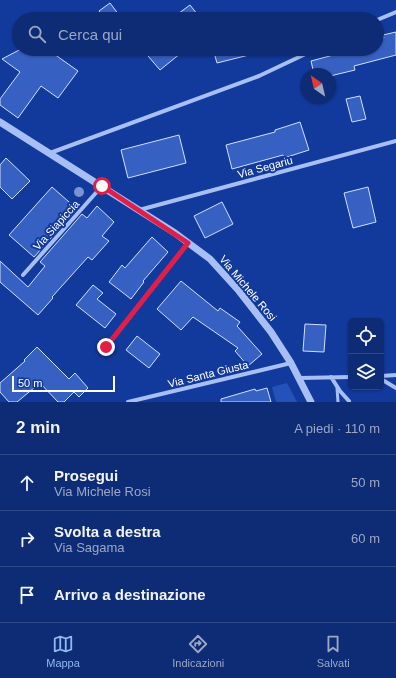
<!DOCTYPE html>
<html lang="it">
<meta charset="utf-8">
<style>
body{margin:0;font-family:Helvetica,sans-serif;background:#1c387d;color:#f1f3f6}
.controls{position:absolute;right:12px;bottom:12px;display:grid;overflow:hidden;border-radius:6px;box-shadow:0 1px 3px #0004}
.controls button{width:36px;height:36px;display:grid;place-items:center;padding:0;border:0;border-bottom:1px solid #2e4887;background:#0e2c75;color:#f1f3f6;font:20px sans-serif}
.compass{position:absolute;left:300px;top:68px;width:36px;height:36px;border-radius:50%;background:#0e2c75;box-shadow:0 1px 3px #0004;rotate:326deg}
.scale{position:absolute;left:12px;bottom:10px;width:103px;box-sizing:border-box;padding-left:4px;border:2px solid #fff;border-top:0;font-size:11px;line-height:14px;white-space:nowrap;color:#fff;-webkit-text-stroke:3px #123a9c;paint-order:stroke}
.stop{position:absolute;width:12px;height:12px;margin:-9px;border:3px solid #e11d48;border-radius:50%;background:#fff}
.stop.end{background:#e11d48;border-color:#fff;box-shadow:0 1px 4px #0008}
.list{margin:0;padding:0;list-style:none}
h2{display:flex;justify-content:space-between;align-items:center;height:52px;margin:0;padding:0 16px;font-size:17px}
h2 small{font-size:13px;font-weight:400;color:#9ba7c5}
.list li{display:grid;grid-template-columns:26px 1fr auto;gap:12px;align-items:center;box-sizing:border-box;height:56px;padding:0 16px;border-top:1px solid #2e4887}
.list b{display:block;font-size:15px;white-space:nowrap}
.list p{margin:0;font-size:13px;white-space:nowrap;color:#9ba7c5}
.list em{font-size:13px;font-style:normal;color:#9ba7c5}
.icon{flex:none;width:22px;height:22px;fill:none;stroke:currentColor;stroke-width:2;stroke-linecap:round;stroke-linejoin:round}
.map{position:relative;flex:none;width:396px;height:402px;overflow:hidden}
.search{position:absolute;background:#0e2c75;box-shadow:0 1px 3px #0004;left:12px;right:12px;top:12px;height:44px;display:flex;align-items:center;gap:10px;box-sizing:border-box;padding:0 14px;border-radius:22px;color:#9ba7c5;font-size:15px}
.sheet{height:220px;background:#0e2c75}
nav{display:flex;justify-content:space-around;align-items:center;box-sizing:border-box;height:56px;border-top:1px solid #2e4887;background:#0e2c75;font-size:11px;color:#9ba7c5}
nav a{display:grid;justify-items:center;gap:2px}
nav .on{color:#90b9f0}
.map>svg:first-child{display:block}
.green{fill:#2552ba}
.building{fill:#3660c2;stroke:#d0defe}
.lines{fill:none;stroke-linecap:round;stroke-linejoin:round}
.service{stroke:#a7bff4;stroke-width:3}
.minor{stroke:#a7bff4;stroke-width:4}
.tertiary{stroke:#a7bff4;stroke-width:7}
.tree{fill:#7a94d2}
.route{stroke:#e11d48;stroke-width:5}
.labels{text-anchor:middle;stroke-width:4;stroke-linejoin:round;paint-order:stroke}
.street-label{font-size:11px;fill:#fff;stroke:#123a9c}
</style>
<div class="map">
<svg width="396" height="402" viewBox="0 0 396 402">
<rect width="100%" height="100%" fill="#123a9c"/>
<path class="green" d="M 287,383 L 297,402 L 276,402 L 272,387 Z"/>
<path class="building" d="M 110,3 L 122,19 L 105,19 L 99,11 Z
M 190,5 L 201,19 L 171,19 Z
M 396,32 L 396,55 L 354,66 L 355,70 L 330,76 L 330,74 L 314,74 L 311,61 L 356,49 L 377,49 L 377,40 L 384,38 L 383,35 Z
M 21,49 L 47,49 L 78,71 L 58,98 L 41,86 L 18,118 L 0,105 L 0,99 L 20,72 L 2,59 Z
M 142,49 L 186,49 L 160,70 Z
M 213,49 L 257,49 L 257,53 L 217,63 Z
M 360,96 L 366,119 L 352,122 L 346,99 Z
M 300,122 L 309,150 L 284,158 L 283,155 L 232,169 L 226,145 L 275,132 L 275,130 Z
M 179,135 L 186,163 L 128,178 L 121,150 Z
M 6,158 L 30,181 L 12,199 L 0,187 L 0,165 Z
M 52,187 L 77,209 L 34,257 L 9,235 Z
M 368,187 L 376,222 L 353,228 L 344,193 Z
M 222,202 L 233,224 L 205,238 L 194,216 Z
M 97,206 L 114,222 L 102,236 L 109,241 L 92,260 L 88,257 L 52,297 L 53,298 L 38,315 L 0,282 L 0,261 L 28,287 L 45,266 L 40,262 L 82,214 L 87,218 Z
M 152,237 L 168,252 L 143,281 L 144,282 L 131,299 L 109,282 L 122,265 L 125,268 Z
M 181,281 L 218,311 L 220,308 L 240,322 L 237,326 L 262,354 L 248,366 L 235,351 L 238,348 L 193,317 L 181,330 L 157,309 Z
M 93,285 L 103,293 L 97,299 L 116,314 L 105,328 L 76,305 Z
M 305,324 L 326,325 L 324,352 L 303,351 Z
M 137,336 L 160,354 L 149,368 L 126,350 Z
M 37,347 L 69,379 L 75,373 L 88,388 L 79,397 L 74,392 L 64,402 L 58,402 L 40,383 L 17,402 L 9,402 L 0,392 L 0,383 L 25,361 L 24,360 Z
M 267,388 L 271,402 L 221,402 L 221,399 L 255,389 L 256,391 Z"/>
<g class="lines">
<path class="service" d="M 337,388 L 338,402"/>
<path class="minor" d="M 377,20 L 396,12
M 50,153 L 259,76 L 316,49
M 139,210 L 396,141
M 23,275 L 102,186
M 106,347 L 188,243
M 381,376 L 396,375
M 331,377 L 340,391 L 349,401
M 300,378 L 351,377
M 381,379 L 396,388
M 128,402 L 291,363"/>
<path class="tertiary" d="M 0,122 L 175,233 L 210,259 L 239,291 L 271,332 L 291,363 L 311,402"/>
</g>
<circle class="tree" cx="79" cy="192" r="5"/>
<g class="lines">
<path class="route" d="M 102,186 L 188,243 L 106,347"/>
</g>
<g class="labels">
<g class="street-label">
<text transform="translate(265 167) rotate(-15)" y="4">Via Segariu</text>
<text transform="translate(56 225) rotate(-48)" y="4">Via Siapiccia</text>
<text transform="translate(248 288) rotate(50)" y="4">Via Michele Rosi</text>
<text transform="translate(208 374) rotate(-14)" y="4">Via Santa Giusta</text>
</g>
</g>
</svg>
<div class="controls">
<button><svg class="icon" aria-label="locate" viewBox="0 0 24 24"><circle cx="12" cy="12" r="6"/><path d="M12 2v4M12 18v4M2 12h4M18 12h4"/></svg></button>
<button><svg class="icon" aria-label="layers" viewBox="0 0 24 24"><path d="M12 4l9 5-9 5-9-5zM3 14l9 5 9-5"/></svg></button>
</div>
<svg class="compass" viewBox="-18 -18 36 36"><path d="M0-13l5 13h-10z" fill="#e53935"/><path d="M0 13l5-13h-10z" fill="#9ba7c5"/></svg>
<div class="scale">50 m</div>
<div class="stop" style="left:102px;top:186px"></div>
<div class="stop end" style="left:106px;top:347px"></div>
<div class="search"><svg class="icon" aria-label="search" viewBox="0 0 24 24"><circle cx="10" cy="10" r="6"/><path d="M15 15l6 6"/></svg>Cerca qui</div>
</div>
<section class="sheet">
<h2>2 min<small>A piedi · 110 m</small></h2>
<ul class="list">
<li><svg class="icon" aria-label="ahead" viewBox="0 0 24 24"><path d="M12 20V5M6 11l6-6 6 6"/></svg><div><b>Prosegui</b><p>Via Michele Rosi</p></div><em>50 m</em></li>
<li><svg class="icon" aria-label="right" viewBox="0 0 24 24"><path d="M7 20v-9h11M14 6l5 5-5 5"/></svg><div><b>Svolta a destra</b><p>Via Sagama</p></div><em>60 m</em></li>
<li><svg class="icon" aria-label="arrive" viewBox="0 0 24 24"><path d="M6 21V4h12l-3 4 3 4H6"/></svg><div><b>Arrivo a destinazione</b></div></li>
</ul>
</section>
<nav>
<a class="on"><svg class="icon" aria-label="map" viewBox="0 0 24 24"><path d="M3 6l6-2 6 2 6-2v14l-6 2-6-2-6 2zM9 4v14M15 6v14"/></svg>Mappa</a>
<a><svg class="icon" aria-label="directions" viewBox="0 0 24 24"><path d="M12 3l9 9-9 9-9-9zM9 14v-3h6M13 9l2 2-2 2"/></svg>Indicazioni</a>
<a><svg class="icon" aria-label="saved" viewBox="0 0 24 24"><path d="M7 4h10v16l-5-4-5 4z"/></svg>Salvati</a>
</nav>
